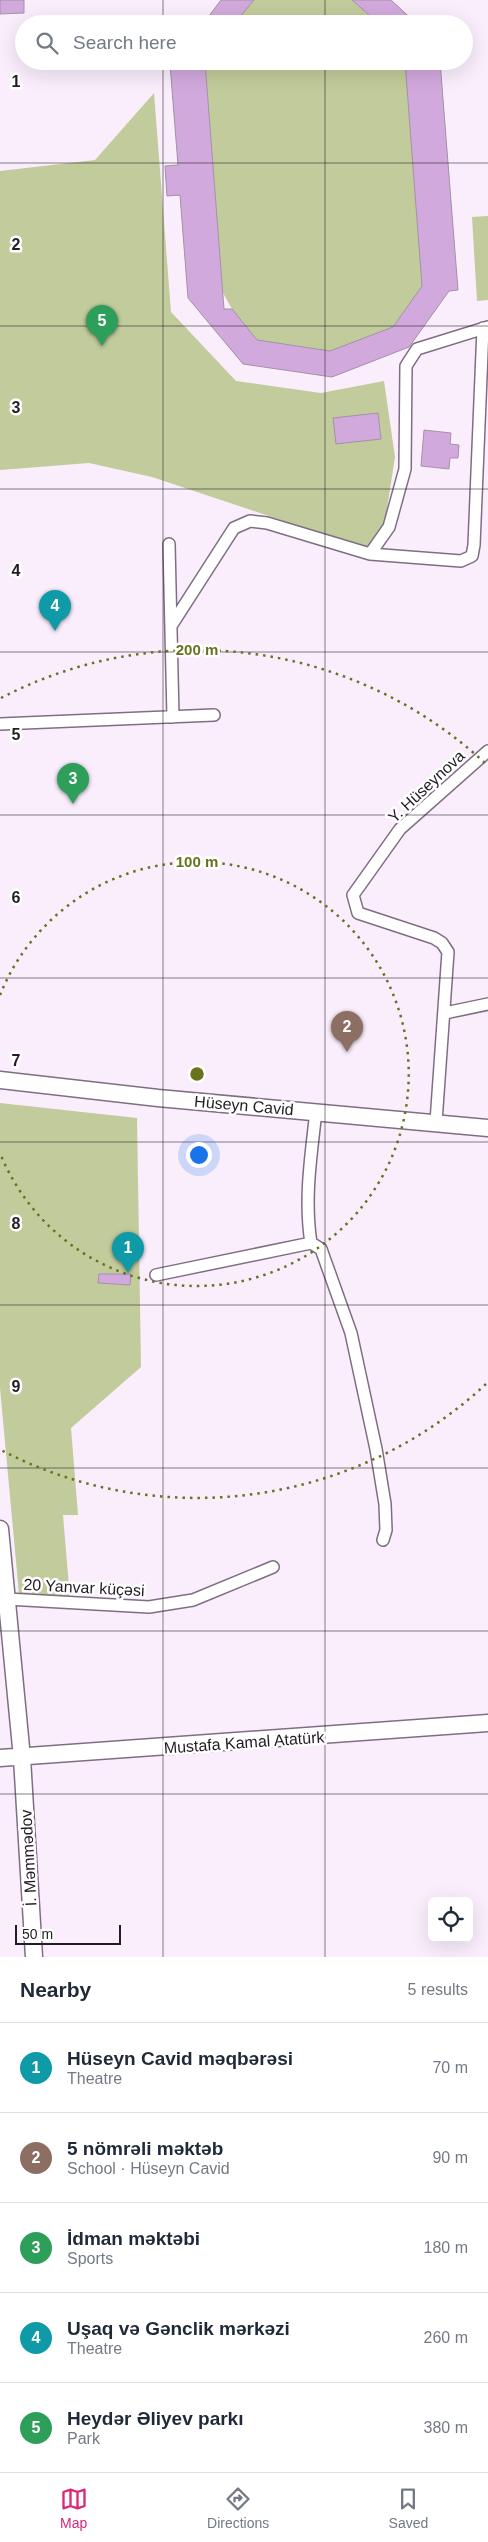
<!DOCTYPE html>
<meta charset="utf-8">
<style>
body{margin:0;font-family:Arial,sans-serif;background:#f2f2f3;color:#1f2937}
.controls{position:absolute;right:15px;bottom:15px;display:grid;overflow:hidden;border-radius:8px;box-shadow:0 5px 20px #0002}
.controls button{width:45px;height:45px;display:grid;place-items:center;padding:0;border:0;border-bottom:1px solid #e0e1e3;background:#fff;color:#1f2937;font:25px sans-serif}
.scale{position:absolute;left:15px;bottom:12px;width:106px;box-sizing:border-box;padding-left:5px;border:2px solid #231c25;border-top:0;font-size:14px;line-height:18px;white-space:nowrap;color:#231c25;-webkit-text-stroke:4px #fff;paint-order:stroke}
.you{position:absolute;left:198px;top:1154px;width:18px;height:18px;margin:-12px;border:4px solid #fff;border-radius:50%;background:#1a73e8;box-shadow:0 0 0 8px #1a73e833}
.badge{display:grid;place-items:center;width:32px;height:32px;border-radius:50%;background:#db2777;color:#fff;font-size:16px;font-weight:700}
.pin{position:absolute;translate:-50% -41px;filter:drop-shadow(0 1px 2px #0008)}
.pin::after{content:'';position:absolute;top:26px;width:18px;height:15px;background:inherit;clip-path:polygon(0 0,100% 0,50% 100%)}
.list{margin:0;padding:0;list-style:none}
h2{display:flex;justify-content:space-between;align-items:center;height:65px;margin:0;padding:0 20px;font-size:21px}
h2 small{font-size:16px;font-weight:400;color:#747a83}
.list li{display:grid;grid-template-columns:32px 1fr auto;gap:15px;align-items:center;box-sizing:border-box;height:90px;padding:0 20px;border-top:1px solid #e0e1e3}
.list b{display:block;font-size:19px;white-space:nowrap}
.list p{margin:0;font-size:16px;white-space:nowrap;color:#747a83}
.list em{font-size:16px;font-style:normal;color:#747a83}
.icon{flex:none;width:28px;height:28px;fill:none;stroke:currentColor;stroke-width:2;stroke-linecap:round;stroke-linejoin:round}
.map{position:relative;flex:none;width:488px;height:1957px;overflow:hidden}
.search{position:absolute;background:#fff;box-shadow:0 5px 20px #0002;left:15px;right:15px;top:15px;height:55px;display:flex;align-items:center;gap:12px;box-sizing:border-box;padding:0 18px;border-radius:28px;color:#747a83;font-size:19px}
.sheet{height:515px;background:#fff}
nav{display:flex;justify-content:space-around;align-items:center;box-sizing:border-box;height:70px;border-top:1px solid #e0e1e3;background:#fff;font-size:14px;color:#747a83}
nav a{display:grid;justify-items:center;gap:2px}
nav .on{color:#db2777}
.map>svg:first-child{display:block}
.green{fill:#c2cb9b}
.building{fill:#d2a9dd;stroke:#a492a8}
.lines{fill:none;stroke-linecap:round;stroke-linejoin:round}
.minor-casing{stroke:#7f6e83;stroke-width:14}
.secondary-casing{stroke:#7f6e83;stroke-width:19}
.minor{stroke:#fff;stroke-width:11}
.secondary{stroke:#fff;stroke-width:16}
.grid{fill:none;stroke:#231c25;stroke-width:1;stroke-opacity:0.55}
.ring{fill:none;stroke:#67731d;stroke-width:2.5;stroke-dasharray:2.5 5}
.labels{text-anchor:middle;stroke-width:5;stroke-linejoin:round;paint-order:stroke}
.street-label{font-size:16px;fill:#231c25;stroke:#fff}
.grid-label{font-size:16px;text-anchor:middle;font-weight:bold;fill:#231c25;stroke:#fff;stroke-width:5;stroke-linejoin:round;paint-order:stroke}
.centre{fill:#67731d;stroke:#fff;stroke-width:2.5}
.ring-label{font-size:15px;text-anchor:middle;font-weight:bold;fill:#67731d;stroke:#fff;stroke-width:5;stroke-linejoin:round;paint-order:stroke}
</style>
<div class="map">
<svg width="488" height="1957" viewBox="0 0 488 1957">
<rect width="100%" height="100%" fill="#faeefd"/>
<path class="green" d="M 221,0 L 391,0 L 417,24 L 203,24 Z
M 205,61 L 440,61 L 458,290 L 449,291 L 409,347 L 332,377 L 243,364 L 199,311 L 232,309 L 223,293 L 188,296 L 180,196 L 167,196 L 165,166 L 178,165 L 170,64 Z
M 154,93 L 171,312 L 236,381 L 321,393 L 384,381 L 395,457 L 380,553 L 152,477 L 89,463 L 0,470 L 0,171 L 95,160 Z
M 488,216 L 488,300 L 477,301 L 472,217 Z
M 0,1103 L 137,1118 L 141,1367 L 71,1428 L 78,1515 L 63,1515 L 70,1598 L 19,1594 L 0,1388 Z"/>
<path class="building" d="M 0,0 L 24,0 L 24,13 L 0,14 Z
M 221,0 L 254,0 L 234,24 L 203,24 Z
M 352,0 L 391,0 L 417,24 L 379,24 Z
M 405,61 L 440,61 L 458,290 L 449,291 L 409,347 L 332,377 L 243,364 L 188,298 L 180,195 L 167,196 L 165,166 L 178,165 L 170,64 L 205,62 L 224,309 L 232,309 L 257,340 L 330,351 L 393,327 L 422,286 Z
M 378,413 L 381,439 L 336,444 L 333,418 Z
M 424,430 L 451,433 L 450,444 L 459,445 L 458,458 L 450,458 L 449,469 L 421,466 Z
M 99,1274 L 131,1274 L 130,1285 L 98,1283 Z"/>
<g class="lines">
<g class="minor-casing">
<path id="minor" d="M 169,544 L 173,717
M 370,554 L 461,561 L 472,556 L 474,545 L 483,328
M 171,626 L 234,528 L 250,521 L 267,523 L 370,554 L 389,527 L 405,469 L 406,366 L 417,349 L 488,327
M 0,724 L 214,715
M 445,1013 L 488,1004
M 436,1122 L 448,952 L 442,943 L 434,938 L 358,913 L 353,895 L 400,829 L 488,751
M 311,1243 L 321,1249 L 351,1333 L 376,1449 L 385,1504 L 386,1530 L 383,1540
M 311,1243 C 304,1199 311,1156 316,1111
M 156,1275 L 311,1243
M 7,1599 L 149,1607 L 193,1600 L 273,1567"/>
</g>
<g class="secondary-casing">
<path id="secondary" d="M 0,1080 L 158,1098 L 488,1128
M 0,1529 L 22,1758 L 34,1957
M 0,1758 L 488,1723"/>
</g>
<use href="#minor" class="minor"/>
<use href="#secondary" class="secondary"/>
</g>
<path class="grid" d="M 163,0 L 163,24M 325,0 L 325,24M 163,61 L 163,1957M 325,61 L 325,1957M 0,163 L 488,163M 0,326 L 488,326M 0,489 L 488,489M 0,652 L 488,652M 0,815 L 488,815M 0,978 L 488,978M 0,1142 L 488,1142M 0,1305 L 488,1305M 0,1468 L 488,1468M 0,1631 L 488,1631M 0,1794 L 488,1794"/>
<g class="ring">
<path d="M0 995A212 212 0 1 1 0 1153"/>
<path d="M486 1384A424 424 0 0 1 1 1450M1 698A424 424 0 0 1 486 764"/>
</g>
<g class="labels">
<g class="street-label">
<text transform="translate(426 786) rotate(-43)" y="6">Y. Hüseynova</text>
<text transform="translate(244 1105) rotate(5)" y="6">Hüseyn Cavid</text>
<text transform="translate(84 1587) rotate(3)" y="6">20 Yanvar küçəsi</text>
<text transform="translate(244 1742) rotate(-4)" y="6">Mustafa Kamal Atatürk</text>
<text transform="translate(28 1858) rotate(-93)" y="6">İ. Məmmədov</text>
</g>
</g>
<g class="grid-label">
<text x="16" y="87">1</text>
<text x="16" y="250">2</text>
<text x="16" y="413">3</text>
<text x="16" y="576">4</text>
<text x="16" y="740">5</text>
<text x="16" y="903">6</text>
<text x="16" y="1066">7</text>
<text x="16" y="1229">8</text>
<text x="16" y="1392">9</text>
</g>
<circle cx="197" cy="1074" r="8" class="centre"/>
<g class="ring-label">
<text x="197" y="655">200 m</text>
<text x="197" y="867">100 m</text>
</g>
</svg>
<div class="controls">
<button><svg class="icon" aria-label="locate" viewBox="0 0 24 24"><circle cx="12" cy="12" r="6"/><path d="M12 2v4M12 18v4M2 12h4M18 12h4"/></svg></button>
</div>
<div class="scale">50 m</div>
<div class="you"></div>
<div class="pin badge" style="left:128px;top:1273px;background:#0f9aa8">1</div>
<div class="pin badge" style="left:347px;top:1052px;background:#8d6e63">2</div>
<div class="pin badge" style="left:73px;top:804px;background:#2e9e5b">3</div>
<div class="pin badge" style="left:55px;top:631px;background:#0f9aa8">4</div>
<div class="pin badge" style="left:102px;top:346px;background:#2e9e5b">5</div>
<div class="search"><svg class="icon" aria-label="search" viewBox="0 0 24 24"><circle cx="10" cy="10" r="6"/><path d="M15 15l6 6"/></svg>Search here</div>
</div>
<section class="sheet">
<h2>Nearby<small>5 results</small></h2>
<ul class="list">
<li><span class="badge" style="background:#0f9aa8">1</span><div><b>Hüseyn Cavid məqbərəsi</b><p>Theatre</p></div><em>70 m</em></li>
<li><span class="badge" style="background:#8d6e63">2</span><div><b>5 nömrəli məktəb</b><p>School · Hüseyn Cavid</p></div><em>90 m</em></li>
<li><span class="badge" style="background:#2e9e5b">3</span><div><b>İdman məktəbi</b><p>Sports</p></div><em>180 m</em></li>
<li><span class="badge" style="background:#0f9aa8">4</span><div><b>Uşaq və Gənclik mərkəzi</b><p>Theatre</p></div><em>260 m</em></li>
<li><span class="badge" style="background:#2e9e5b">5</span><div><b>Heydər Əliyev parkı</b><p>Park</p></div><em>380 m</em></li>
</ul>
</section>
<nav>
<a class="on"><svg class="icon" aria-label="map" viewBox="0 0 24 24"><path d="M3 6l6-2 6 2 6-2v14l-6 2-6-2-6 2zM9 4v14M15 6v14"/></svg>Map</a>
<a><svg class="icon" aria-label="directions" viewBox="0 0 24 24"><path d="M12 3l9 9-9 9-9-9zM9 14v-3h6M13 9l2 2-2 2"/></svg>Directions</a>
<a><svg class="icon" aria-label="saved" viewBox="0 0 24 24"><path d="M7 4h10v16l-5-4-5 4z"/></svg>Saved</a>
</nav>
